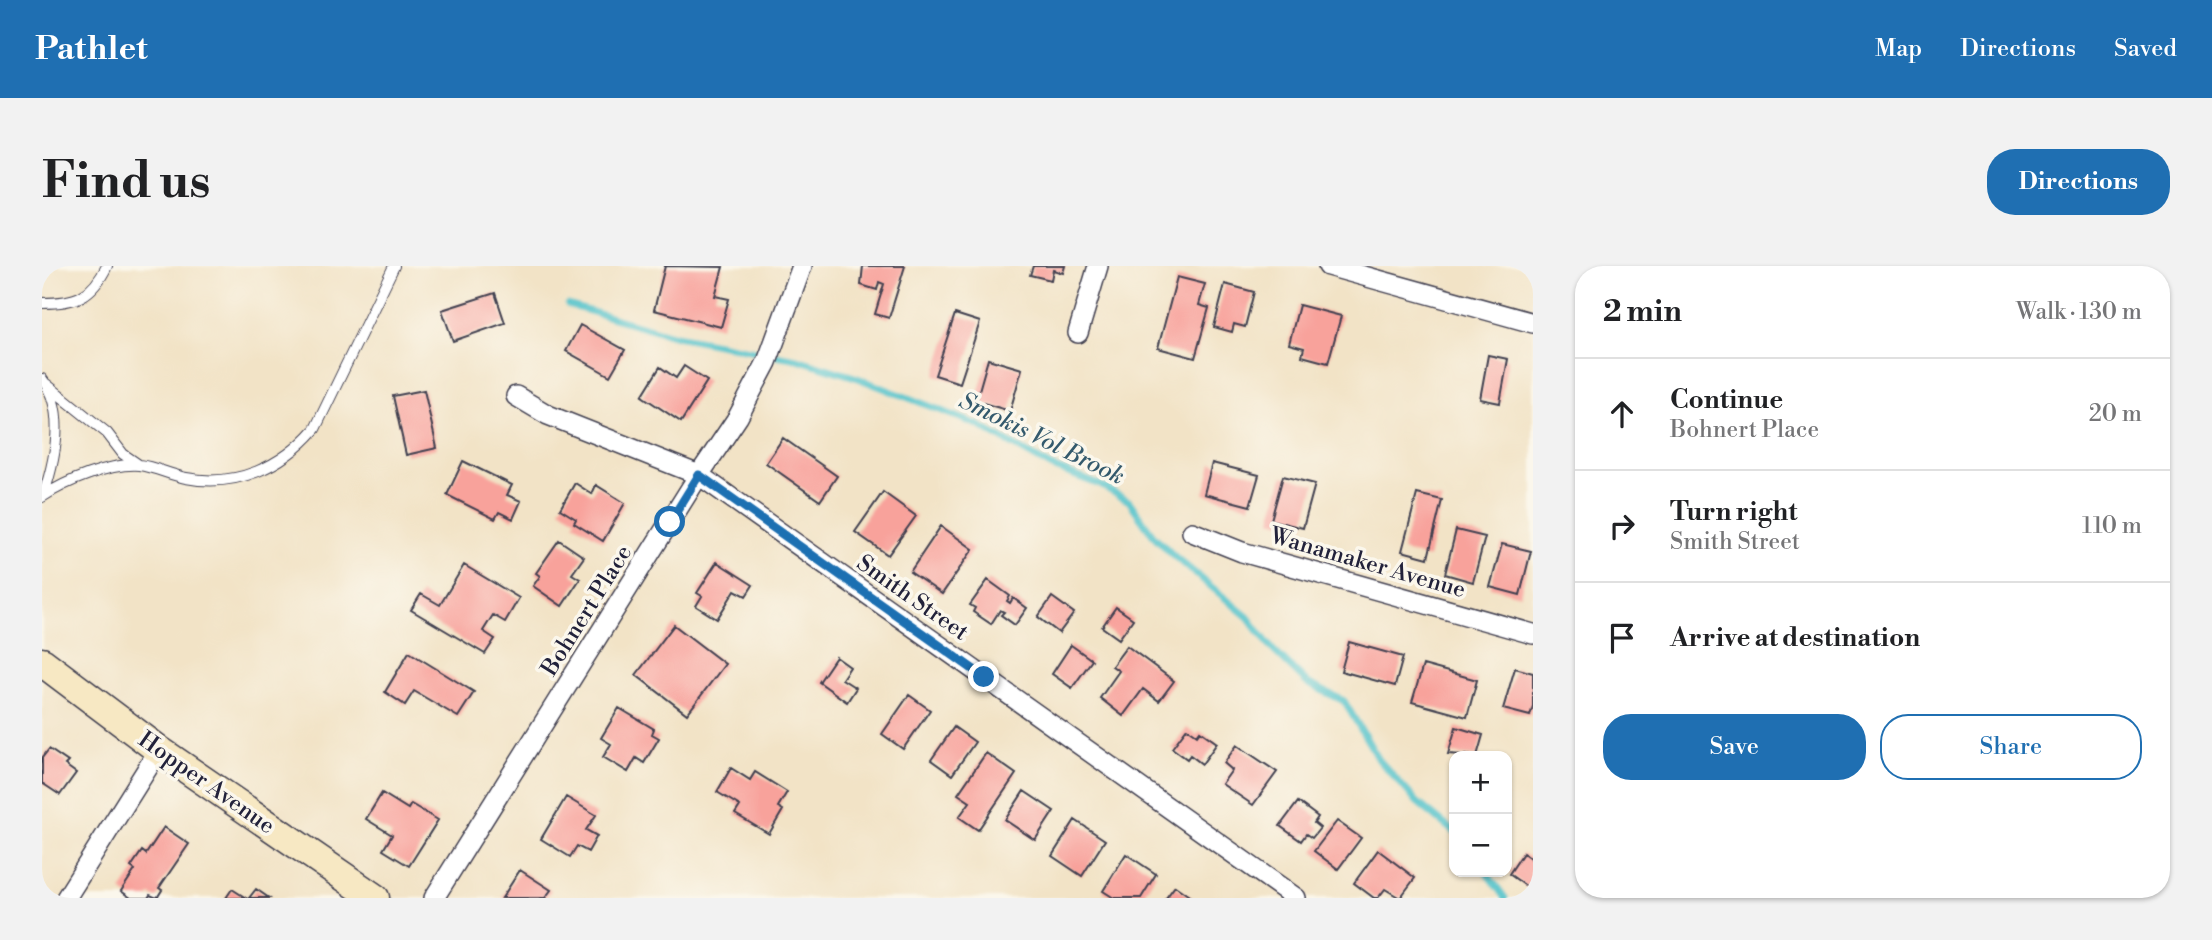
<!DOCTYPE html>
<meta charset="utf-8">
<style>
body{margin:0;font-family:"Libre Bodoni",serif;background:#f2f2f2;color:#202124}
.controls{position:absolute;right:21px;bottom:21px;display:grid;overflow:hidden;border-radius:14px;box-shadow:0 2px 5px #0004}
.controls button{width:63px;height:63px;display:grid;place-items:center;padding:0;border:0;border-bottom:2px solid #e0e0e0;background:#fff;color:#202124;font:35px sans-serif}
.stop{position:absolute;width:21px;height:21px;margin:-16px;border:5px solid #1f6fb2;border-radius:50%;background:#fff}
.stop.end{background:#1f6fb2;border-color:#fff;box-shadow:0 2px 7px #0008}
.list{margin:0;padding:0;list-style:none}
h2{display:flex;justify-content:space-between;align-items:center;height:91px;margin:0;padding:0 28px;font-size:30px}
h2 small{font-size:23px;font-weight:400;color:#757577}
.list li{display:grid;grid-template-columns:46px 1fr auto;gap:21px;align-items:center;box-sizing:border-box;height:112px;padding:0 28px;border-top:2px solid #e0e0e0}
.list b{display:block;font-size:26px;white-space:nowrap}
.list p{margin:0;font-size:23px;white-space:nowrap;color:#757577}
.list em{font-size:23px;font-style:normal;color:#757577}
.actions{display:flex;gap:14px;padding:21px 28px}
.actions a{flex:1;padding:16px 0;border:2px solid #1f6fb2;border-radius:28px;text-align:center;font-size:24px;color:#1f6fb2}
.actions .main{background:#1f6fb2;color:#fff}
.icon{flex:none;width:38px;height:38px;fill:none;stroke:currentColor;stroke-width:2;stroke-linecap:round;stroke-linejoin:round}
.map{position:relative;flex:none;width:1491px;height:632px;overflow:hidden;border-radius:28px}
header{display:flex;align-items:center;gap:42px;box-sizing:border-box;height:98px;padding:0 35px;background:#1f6fb2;color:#fff}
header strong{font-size:33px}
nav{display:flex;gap:38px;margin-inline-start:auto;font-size:24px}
.intro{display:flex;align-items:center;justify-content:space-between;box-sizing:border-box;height:168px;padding:0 42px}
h1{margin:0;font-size:49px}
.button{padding:18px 32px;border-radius:28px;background:#1f6fb2;color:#fff;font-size:24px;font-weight:700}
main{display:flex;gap:42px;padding:0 42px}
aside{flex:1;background:#fff;border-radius:28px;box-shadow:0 2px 5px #0004}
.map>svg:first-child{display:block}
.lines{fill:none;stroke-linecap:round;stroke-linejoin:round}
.stream{stroke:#55c3ca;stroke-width:7}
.building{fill:#f8a29b}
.lane-casing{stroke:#413f50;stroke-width:12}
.street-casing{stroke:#413f50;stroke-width:22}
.secondary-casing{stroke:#413f50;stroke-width:31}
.lane{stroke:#fff;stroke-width:10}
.street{stroke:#fff;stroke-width:19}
.secondary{stroke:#f7e8c3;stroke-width:28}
.route{stroke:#1f6fb2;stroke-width:9}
.labels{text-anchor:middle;stroke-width:7;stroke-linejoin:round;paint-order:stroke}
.street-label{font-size:23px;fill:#22223b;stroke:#fbf7ec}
.water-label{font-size:24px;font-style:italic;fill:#345a6d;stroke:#fbf7ec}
</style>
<header>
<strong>Pathlet</strong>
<nav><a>Map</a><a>Directions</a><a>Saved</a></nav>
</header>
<div class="intro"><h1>Find us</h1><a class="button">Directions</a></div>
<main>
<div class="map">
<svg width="1491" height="632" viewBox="0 0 1491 632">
<rect width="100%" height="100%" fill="#fbf7ec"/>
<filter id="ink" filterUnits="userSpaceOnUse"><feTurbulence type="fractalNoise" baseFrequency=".0143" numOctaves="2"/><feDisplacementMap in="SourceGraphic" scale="14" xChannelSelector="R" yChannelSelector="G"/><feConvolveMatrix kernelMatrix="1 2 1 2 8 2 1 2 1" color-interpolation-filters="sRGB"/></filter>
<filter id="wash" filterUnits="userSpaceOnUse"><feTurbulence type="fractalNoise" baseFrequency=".00686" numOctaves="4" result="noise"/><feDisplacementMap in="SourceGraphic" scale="28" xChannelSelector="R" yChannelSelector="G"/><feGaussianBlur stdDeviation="1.57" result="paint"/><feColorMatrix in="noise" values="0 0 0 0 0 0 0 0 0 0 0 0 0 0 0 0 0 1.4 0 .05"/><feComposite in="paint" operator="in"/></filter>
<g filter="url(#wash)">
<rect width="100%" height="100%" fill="#f2e3c6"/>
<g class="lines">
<path class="stream" d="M 526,39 L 634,70 L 755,93 L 813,111 L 936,159 L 1010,201 L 1058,219 L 1087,235 L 1111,269 L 1132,290 L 1206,351 L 1231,384 L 1265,417 L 1302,435 L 1337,494 L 1375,536 L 1412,566
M 1444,606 L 1463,632"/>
</g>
<g id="blocks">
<path class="building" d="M 623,0 L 681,1 L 673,30 L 687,33 L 679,61 L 612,44 Z
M 821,0 L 863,0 L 847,52 L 833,48 L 842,18 L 837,16 L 835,24 L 819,19 Z
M 991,0 L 1023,0 L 1021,7 L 1011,4 L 1009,14 L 988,9 Z
M 1135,11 L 1163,18 L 1157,39 L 1167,42 L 1153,92 L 1116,82 Z
M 1183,18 L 1212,26 L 1203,61 L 1192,58 L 1190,66 L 1172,61 Z
M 453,27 L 463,57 L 411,75 L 400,44 Z
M 1257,39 L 1299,50 L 1286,97 L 1260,90 L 1262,82 L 1247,78 Z
M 913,48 L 938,56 L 918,117 L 893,109 Z
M 538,59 L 583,84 L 568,110 L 524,85 Z
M 1446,89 L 1466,93 L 1458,137 L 1438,133 Z
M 946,93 L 980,103 L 968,145 L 934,135 Z
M 642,100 L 665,115 L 639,156 L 600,130 L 618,101 L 634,112 Z
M 382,124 L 395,182 L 364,189 L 351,130 Z
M 741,172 L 795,210 L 778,235 L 724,197 Z
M 421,195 L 470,219 L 465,229 L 479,235 L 471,253 L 457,246 L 453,253 L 405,229 Z
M 1170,197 L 1217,209 L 1208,240 L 1162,228 Z
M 1241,210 L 1273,218 L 1261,262 L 1229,254 Z
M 533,217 L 550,228 L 554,219 L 583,237 L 561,275 L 532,257 L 534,253 L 518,243 Z
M 841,226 L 874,250 L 846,289 L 813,266 Z
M 1375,228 L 1400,234 L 1386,292 L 1360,285 Z
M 899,260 L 931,283 L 900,328 L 868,306 Z
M 1414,264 L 1443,271 L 1431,316 L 1403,308 Z
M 517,274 L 542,291 L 530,308 L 538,313 L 520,340 L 491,320 L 498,310 L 494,307 Z
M 1460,278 L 1489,285 L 1478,329 L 1448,321 Z
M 675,296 L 711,319 L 704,330 L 693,324 L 675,353 L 654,340 L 660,330 L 655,327 Z
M 422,299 L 477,332 L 463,356 L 451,349 L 441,365 L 453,373 L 443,388 L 369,344 L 379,328 L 398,339 Z
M 946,314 L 968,330 L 965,335 L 968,337 L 971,332 L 985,342 L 973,359 L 959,349 L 962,346 L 958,344 L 949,358 L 931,346 L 933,342 L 928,339 Z
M 1010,331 L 1032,347 L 1017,367 L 996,351 Z
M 1074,341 L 1091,353 L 1077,373 L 1060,361 Z
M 632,359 L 683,398 L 645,448 L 594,409 Z
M 1307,376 L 1361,391 L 1353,420 L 1299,405 Z
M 1029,379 L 1050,394 L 1030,422 L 1010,408 Z
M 1085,380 L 1132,415 L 1117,435 L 1101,423 L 1081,450 L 1058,432 L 1077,405 L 1070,400 Z
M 367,386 L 432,426 L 416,451 L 372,425 L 363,439 L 343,426 Z
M 794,391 L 808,401 L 800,413 L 814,422 L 805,436 L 777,416 Z
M 1381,399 L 1435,414 L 1425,451 L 1370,436 Z
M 1473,402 L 1491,407 L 1491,440 L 1488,450 L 1461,443 Z
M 867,429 L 888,444 L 861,483 L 840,468 Z
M 577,442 L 612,463 L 610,468 L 617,472 L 602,497 L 594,492 L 586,506 L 561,491 L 569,478 L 559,472 Z
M 912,461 L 933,476 L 910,509 L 889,494 Z
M 1414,461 L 1441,469 L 1435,490 L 1406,488 Z
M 1145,462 L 1155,469 L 1158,465 L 1175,477 L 1160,498 L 1148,489 L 1145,493 L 1130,482 Z
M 1195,479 L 1235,506 L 1211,539 L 1180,518 L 1190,504 L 1182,497 Z
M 7,483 L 26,496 L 23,499 L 34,507 L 18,529 L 0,517 L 0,492 Z
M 944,487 L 974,508 L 936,564 L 917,551 L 928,536 L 916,528 Z
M 689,502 L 708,514 L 713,506 L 745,526 L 736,541 L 741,544 L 727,568 L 693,548 L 698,540 L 675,526 Z
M 982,525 L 1012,545 L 993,574 L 963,554 Z
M 340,527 L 366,543 L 369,538 L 396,554 L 367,600 L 341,584 L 350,569 L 324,553 Z
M 524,531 L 554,549 L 544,564 L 555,570 L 546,586 L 535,580 L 528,591 L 499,573 Z
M 1256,536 L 1276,551 L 1272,557 L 1278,562 L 1270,572 L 1264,568 L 1259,575 L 1238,560 Z
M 1033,554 L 1063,574 L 1040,610 L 1010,590 Z
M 1295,555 L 1319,572 L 1296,603 L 1272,585 Z
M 122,561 L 147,578 L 117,622 L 120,624 L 115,632 L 108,629 L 106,632 L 89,632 L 79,625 L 93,604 L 89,601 L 100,585 L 104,588 Z
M 1336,584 L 1373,612 L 1358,632 L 1343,623 L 1336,632 L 1332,632 L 1312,617 Z
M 1481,587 L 1491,594 L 1491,625 L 1467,608 Z
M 1084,588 L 1114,608 L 1099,632 L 1072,632 L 1061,625 Z
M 478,604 L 509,624 L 503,632 L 460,632 Z
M 1133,620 L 1150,632 L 1124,632 Z
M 190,623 L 204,632 L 184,632 Z
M 214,623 L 227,632 L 207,632 Z"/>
</g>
</g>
<g filter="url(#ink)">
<use href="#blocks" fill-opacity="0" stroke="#413f50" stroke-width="2"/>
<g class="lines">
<g class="lane-casing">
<path id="lane" d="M 0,37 C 34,37 50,31 65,0
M 0,113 C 25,145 13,195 1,230
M 4,118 L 65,167 L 81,188 L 97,199
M 0,231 C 24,215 68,197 97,199 C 113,201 128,209 144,212 C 194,222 240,201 273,163 L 352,0"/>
</g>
<g class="street-casing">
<path id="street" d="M 1286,0 L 1491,57
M 1036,67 L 1056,0
M 474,130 L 506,149 L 657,209 L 1254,632
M 1150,266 L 1200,286 L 1491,368
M 24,632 L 117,484
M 392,632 L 657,209 L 696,151 L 725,96 L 760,0"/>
</g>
<g class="secondary-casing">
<path id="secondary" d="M 0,396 L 117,484 L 333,632"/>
</g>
<use href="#lane" class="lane"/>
<use href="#street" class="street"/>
<use href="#secondary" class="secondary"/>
</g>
</g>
<g class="lines" filter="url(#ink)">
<path class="route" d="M 628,256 L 657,209 L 942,411"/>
</g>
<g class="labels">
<g class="street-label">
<text transform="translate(1326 296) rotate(16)" y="8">Wanamaker Avenue</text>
<text transform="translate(871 331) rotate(35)" y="8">Smith Street</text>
<text transform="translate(544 344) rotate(-58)" y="8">Bohnert Place</text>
<text transform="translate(165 516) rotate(35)" y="8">Hopper Avenue</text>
</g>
<g class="water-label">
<text transform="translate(1000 172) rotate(26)" y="8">Smokis Vol Brook</text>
</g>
</g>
</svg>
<div class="controls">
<button>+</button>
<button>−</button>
</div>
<div class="stop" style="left:628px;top:256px"></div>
<div class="stop end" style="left:942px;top:411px"></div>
</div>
<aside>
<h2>2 min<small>Walk · 130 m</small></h2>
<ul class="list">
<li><svg class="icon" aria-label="ahead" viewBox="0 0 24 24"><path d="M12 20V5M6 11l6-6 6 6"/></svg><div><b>Continue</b><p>Bohnert Place</p></div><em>20 m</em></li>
<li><svg class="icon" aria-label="right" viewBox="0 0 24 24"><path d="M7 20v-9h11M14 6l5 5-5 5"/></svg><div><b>Turn right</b><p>Smith Street</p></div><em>110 m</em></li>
<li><svg class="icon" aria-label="arrive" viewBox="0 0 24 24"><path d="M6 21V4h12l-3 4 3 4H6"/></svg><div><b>Arrive at destination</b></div></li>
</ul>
<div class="actions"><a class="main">Save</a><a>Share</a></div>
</aside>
</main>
